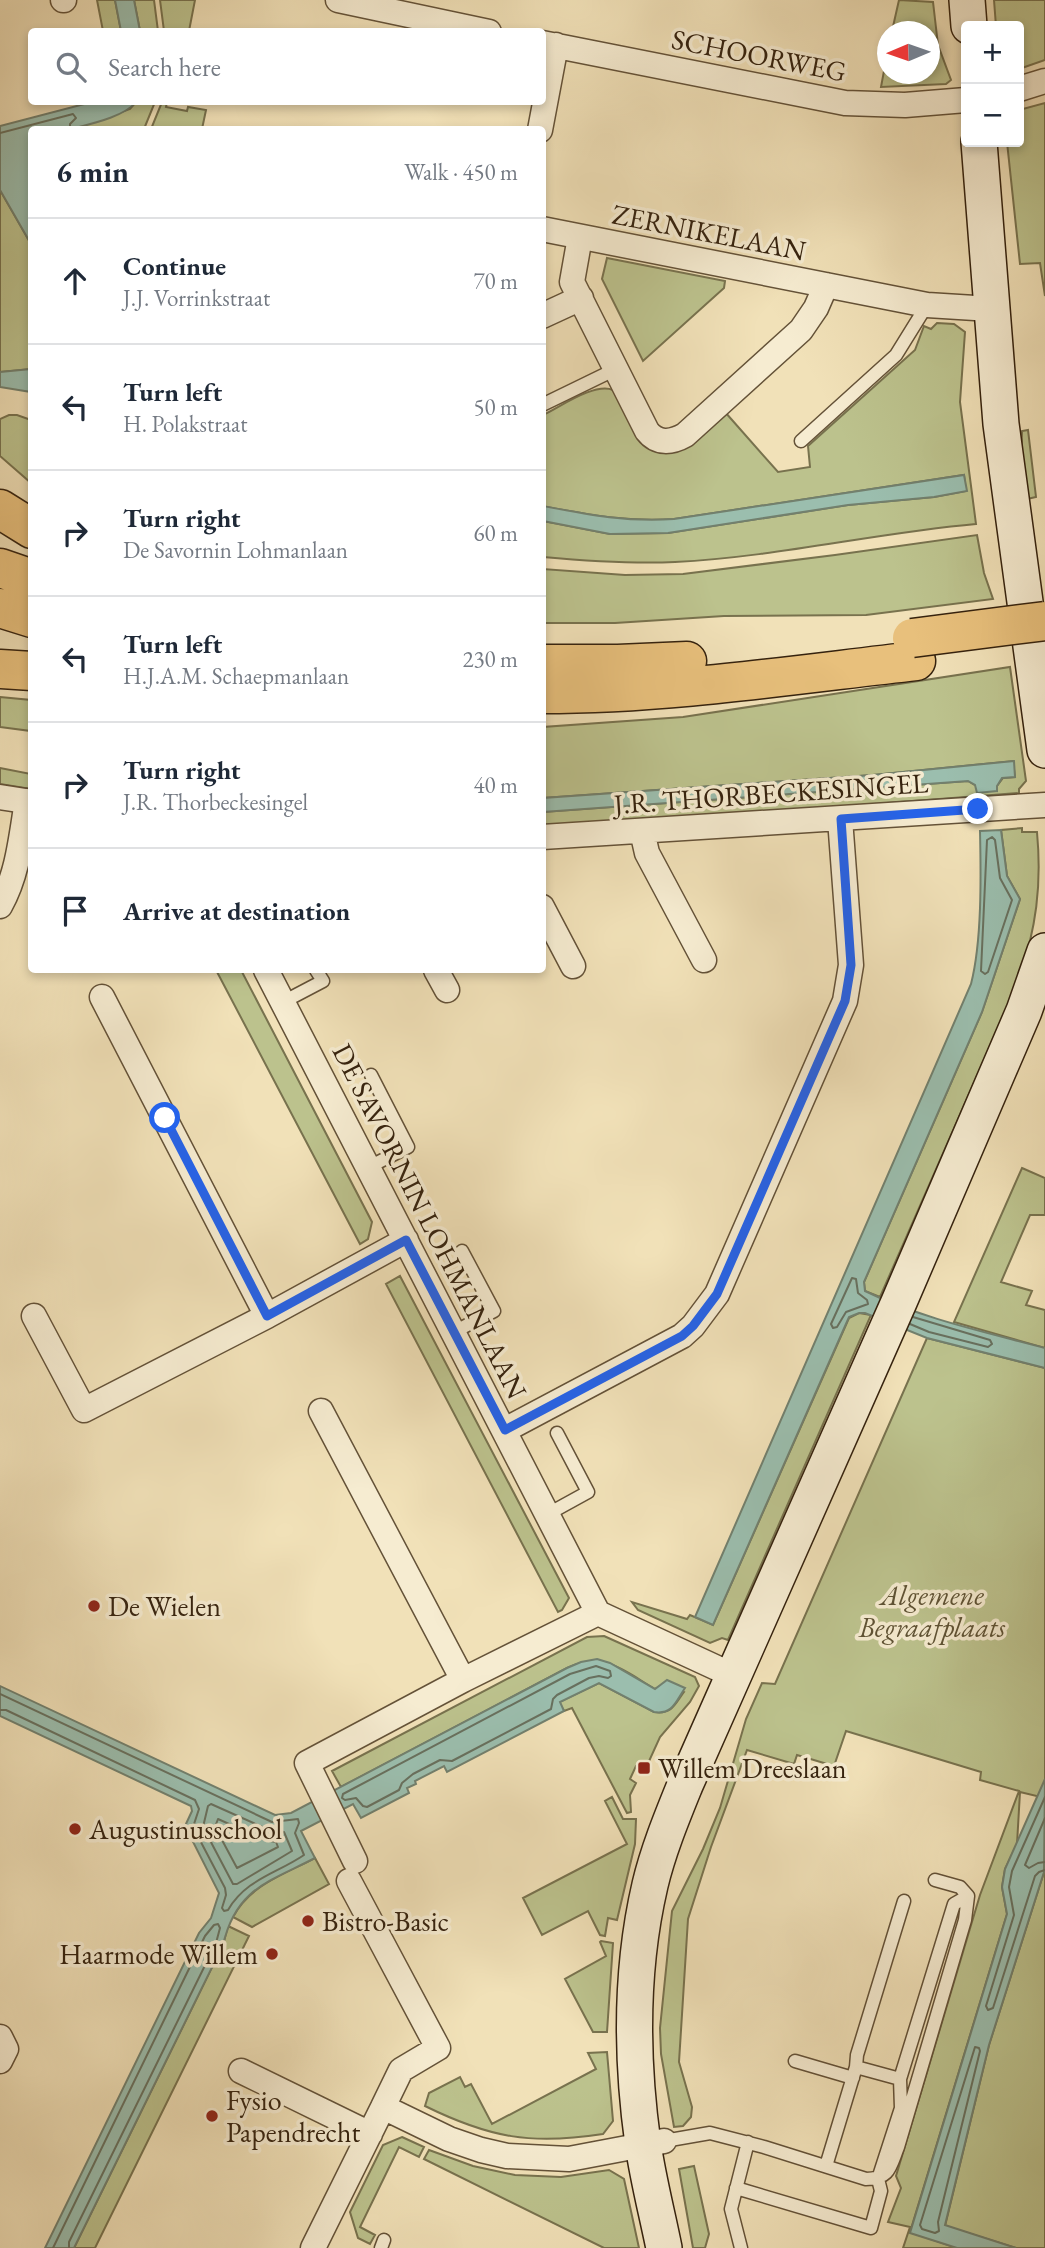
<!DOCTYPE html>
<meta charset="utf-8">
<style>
body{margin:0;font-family:"EB Garamond",serif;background:#f6f6f7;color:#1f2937}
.controls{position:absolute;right:21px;top:21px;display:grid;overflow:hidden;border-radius:7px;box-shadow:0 4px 10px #0003}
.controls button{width:63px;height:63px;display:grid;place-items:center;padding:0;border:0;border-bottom:2px solid #e0e1e3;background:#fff;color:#1f2937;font:35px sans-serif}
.compass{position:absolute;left:877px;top:21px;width:63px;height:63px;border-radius:50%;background:#fff;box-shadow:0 4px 10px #0003;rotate:268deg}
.stop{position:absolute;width:21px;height:21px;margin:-16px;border:5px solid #2563eb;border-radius:50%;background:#fff}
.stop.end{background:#2563eb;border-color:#fff;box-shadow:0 2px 7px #0008}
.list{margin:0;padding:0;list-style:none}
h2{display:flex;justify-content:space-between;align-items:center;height:91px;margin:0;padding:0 28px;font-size:30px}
h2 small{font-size:23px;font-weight:400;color:#747a83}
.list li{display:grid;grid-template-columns:46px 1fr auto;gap:21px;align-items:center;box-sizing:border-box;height:126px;padding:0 28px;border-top:2px solid #e0e1e3}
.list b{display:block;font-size:26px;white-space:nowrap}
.list p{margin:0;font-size:23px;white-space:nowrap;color:#747a83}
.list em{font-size:23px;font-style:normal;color:#747a83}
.icon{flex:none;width:38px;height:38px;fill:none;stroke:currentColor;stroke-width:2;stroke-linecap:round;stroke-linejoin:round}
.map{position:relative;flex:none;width:1045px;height:2248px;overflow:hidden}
.search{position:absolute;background:#fff;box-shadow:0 4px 10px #0003;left:28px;top:28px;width:518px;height:77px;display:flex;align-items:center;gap:18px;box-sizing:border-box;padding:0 24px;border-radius:7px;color:#747a83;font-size:26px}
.panel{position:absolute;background:#fff;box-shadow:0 4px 10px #0003;left:28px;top:126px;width:518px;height:847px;border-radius:7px}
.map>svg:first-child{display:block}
.green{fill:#bcc28d;stroke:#78724e;stroke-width:2}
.water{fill:#9bbeae;stroke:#72806e;stroke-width:2}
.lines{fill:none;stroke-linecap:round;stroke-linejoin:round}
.shore{stroke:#68705e;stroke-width:2}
.lane-casing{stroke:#645238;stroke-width:15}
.street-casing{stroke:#645238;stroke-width:27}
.secondary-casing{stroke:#35220e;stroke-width:38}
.primary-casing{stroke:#35220e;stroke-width:41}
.lane{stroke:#f6ecd1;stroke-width:12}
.street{stroke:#f6ecd1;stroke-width:24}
.secondary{stroke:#f6ecd1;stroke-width:35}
.primary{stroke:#e8c07c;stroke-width:38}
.primary-bridge-casing{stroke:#35220e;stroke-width:41;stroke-linecap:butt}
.primary-bridge{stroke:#e8c07c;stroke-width:38}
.route{stroke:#2563eb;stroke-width:9}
.poi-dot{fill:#8f2418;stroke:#f6ecd1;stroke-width:2.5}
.labels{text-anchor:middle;stroke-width:7;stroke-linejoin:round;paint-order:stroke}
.street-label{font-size:28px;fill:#35220e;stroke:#f6ecd1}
.park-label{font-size:28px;font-style:italic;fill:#5e5234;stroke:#f6ecd1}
.poi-label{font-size:28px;fill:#35220e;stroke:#f6ecd1;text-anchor:start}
</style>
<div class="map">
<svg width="1045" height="2248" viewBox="0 0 1045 2248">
<rect width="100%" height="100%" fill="#f1e1b8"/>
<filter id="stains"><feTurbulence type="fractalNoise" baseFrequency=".00286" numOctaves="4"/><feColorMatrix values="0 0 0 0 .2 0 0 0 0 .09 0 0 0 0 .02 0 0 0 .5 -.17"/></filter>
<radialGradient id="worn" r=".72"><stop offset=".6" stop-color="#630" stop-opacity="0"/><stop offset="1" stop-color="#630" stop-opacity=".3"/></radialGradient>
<path class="green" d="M 97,0 L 115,0 L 121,31 L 103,31 Z
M 134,0 L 154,0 L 158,31 L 140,31 Z
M 160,0 L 195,0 L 189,31 L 164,31 Z
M 899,0 L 933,2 L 938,45 L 951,80 L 946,84 L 881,87 L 887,55 L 888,74 L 930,74 L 930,32 L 892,31 Z
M 994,0 L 1045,0 L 1045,60 L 1019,69 L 1019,26 L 996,26 Z
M 136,102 L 155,102 L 144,129 L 71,130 L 130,109 Z
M 162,102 L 167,102 L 166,107 L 187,111 L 188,107 L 206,110 L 202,129 L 151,129 Z
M 1045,103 L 1045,296 L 1040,263 L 1020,264 L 1007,142 L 1019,142 L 1019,110 Z
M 0,190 L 31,244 L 31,369 L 0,372 Z
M 607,258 L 725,281 L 724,288 L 643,361 L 602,279 Z
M 937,323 L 954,324 L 965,332 L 960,402 L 976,524 C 875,533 776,557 675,562 C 631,564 587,561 543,557 L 543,521 L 610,534 L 668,533 L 848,505 L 934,497 L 966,491 L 964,475 L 674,519 C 625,522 590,515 542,506 L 543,415 C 560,407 595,382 613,390 L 640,440 L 725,412 L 778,472 L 810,467 L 808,446 L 915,350 L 924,326 L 931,329 Z
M 9,415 L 17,415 L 31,420 L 31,483 L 0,456 L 0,419 Z
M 1028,430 L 1036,497 L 1027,499 L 1021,474 L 1022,431 Z
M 977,535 L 984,573 L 993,599 L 866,615 L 724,616 L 615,623 L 543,623 L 543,569 L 625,575 L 683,574 L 835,555 Z
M 1010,667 L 1026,781 L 1019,789 L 1019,793 L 543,829 L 543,812 L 968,781 L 975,785 L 997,791 L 997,786 L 1003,778 L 1015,777 L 1013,761 L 873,775 L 543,798 L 543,727 L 683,717 Z
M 0,697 L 31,700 L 31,731 L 0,727 Z
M 0,768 L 31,774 L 31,789 L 0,784 Z
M 1022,828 L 1022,832 L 1037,832 C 1042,886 1036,928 1019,980 L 880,1297 L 865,1291 L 864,1282 L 982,1012 L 1020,899 L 1007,876 L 1001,830 Z
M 216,970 L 241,970 L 372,1222 L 368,1239 L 360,1244 Z
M 1022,1168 L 1045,1178 L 1045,1215 L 1030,1215 L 1001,1282 L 1032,1291 L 1026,1305 L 1045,1310 L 1045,1348 L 954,1322 Z
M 400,1276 L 569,1598 L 562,1610 L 558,1612 L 386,1284 Z
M 859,1313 L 871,1315 L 728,1640 L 722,1638 L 710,1643 L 638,1610 L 632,1602 L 687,1619 L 690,1615 L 713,1625 L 849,1318 Z
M 927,1338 L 1045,1368 L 1045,2248 L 1016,2248 L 945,2226 L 989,2045 L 1044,1872 L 1041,1797 L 1020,1792 L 1017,1844 L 1005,1869 L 1002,1887 L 1007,1914 L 910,2232 L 957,2248 L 903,2248 L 910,2227 L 888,2222 L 901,2188 L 896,2176 L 980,1895 L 1019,1791 L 980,1780 L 981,1772 L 846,1731 L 834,1766 L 797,1755 L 794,1764 L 747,1750 L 711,1847 L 688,1919 L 679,2062 L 692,2107 L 691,2117 L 683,2126 L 674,2127 L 661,2054 L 660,2028 L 672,1911 L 703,1849 L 720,1808 L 746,1719 L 762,1683 L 775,1684 Z
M 604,1636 L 695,1677 L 699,1686 L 690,1702 L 660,1737 L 645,1770 L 636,1766 L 630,1779 L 636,1783 L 630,1795 L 631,1812 L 627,1813 L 572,1708 L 564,1711 L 559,1702 L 599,1683 L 654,1712 C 672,1715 675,1704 684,1692 L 666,1683 L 655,1689 C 624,1671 603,1650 567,1668 L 341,1787 L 332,1771 L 587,1637 Z
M 612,1797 L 623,1819 L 636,1819 L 635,1844 L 617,1920 L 608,1918 L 605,1936 L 600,1935 L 588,1911 L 542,1935 L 523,1898 L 627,1844 L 605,1801 Z
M 315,1858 L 329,1884 L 252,1927 L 233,1917 C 250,1885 284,1874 315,1858 Z
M 228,1926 L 249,1936 L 95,2248 L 74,2248 L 223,1945 Z
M 601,1941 L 613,1943 L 607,2032 L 593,2032 L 565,1979 L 606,1956 L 600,1942 Z
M 607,2052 L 613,2121 L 603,2134 C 531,2145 490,2138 425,2106 L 429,2093 L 460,2077 L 465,2087 L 471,2084 L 492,2124 L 596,2069 L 588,2053 Z
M 402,2137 L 424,2147 L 419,2157 L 399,2147 L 360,2227 L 375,2235 L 370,2244 L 358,2238 L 350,2212 L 383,2145 Z
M 429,2150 L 473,2166 L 515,2175 L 561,2177 L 609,2170 L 624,2179 L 639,2248 L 604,2248 L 424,2159 Z
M 694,2166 L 709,2234 L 705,2248 L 693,2248 L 679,2169 Z"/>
<path class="water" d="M 115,0 L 134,0 L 140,31 L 121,31 Z
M 92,102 L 136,102 C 124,117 90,124 71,129 C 59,132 43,130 32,130 L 31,244 L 0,190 L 0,126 Z
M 31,369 L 31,392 L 0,387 L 0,372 Z
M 964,475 L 967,491 L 934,497 L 848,505 L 668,533 L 610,534 L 543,521 L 543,506 C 590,515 625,522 674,519 Z
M 1014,761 L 1015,777 L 1002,778 L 997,786 L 997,791 L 977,793 L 975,785 L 968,781 L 543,812 L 543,798 L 873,775 Z
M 1001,830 L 1007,876 L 1020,899 L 982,1012 L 864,1282 L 865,1291 C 920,1318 985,1332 1045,1348 L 1045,1368 L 927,1338 L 865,1313 L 859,1313 L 849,1317 L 713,1625 L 695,1617 L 971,984 C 982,941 981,876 980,831 Z
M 597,1659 L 610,1663 L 655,1689 L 667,1680 L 685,1688 C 676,1701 673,1715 654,1712 L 599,1683 L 560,1702 L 564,1711 L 447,1772 L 444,1766 L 415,1781 L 416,1784 L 407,1788 L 409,1793 L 361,1818 L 353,1804 L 301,1831 L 315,1858 C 269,1882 236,1888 223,1945 L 74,2248 L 45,2248 L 199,1933 L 211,1918 L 219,1893 L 185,1826 L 192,1811 L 191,1806 L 0,1716 L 0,1686 L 275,1815 L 291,1813 L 567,1668 L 581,1662 Z
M 1045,1779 L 1044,1872 L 989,2045 L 945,2225 L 1016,2248 L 957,2248 L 910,2233 L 1007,1914 L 1002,1887 L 1005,1869 Z"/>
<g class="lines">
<path class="shore" d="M 0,133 L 73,114 L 76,118 L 70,124 L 70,130
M 992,837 L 995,840 L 1000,878 L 1012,900 L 988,972 L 985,974 L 981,971 L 987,840 Z
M 852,1278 L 856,1279 L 858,1293 L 867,1300 L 868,1304 L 846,1312 L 837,1327 L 833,1328 L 831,1324 Z
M 910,1324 L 929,1332 L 988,1347 L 992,1344 L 990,1340 L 913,1317
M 596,1666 L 610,1671 L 611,1676 L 608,1678 L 599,1676 L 589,1678 L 557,1695 L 553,1699 L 551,1709 L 452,1761 L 440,1760 L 413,1774 L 402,1783 L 399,1790 L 367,1807 L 363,1806 L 356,1798 L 345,1800 L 342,1798 L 343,1794 L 570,1674 Z
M 0,1694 L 272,1822 L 298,1819 L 299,1823 L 295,1833 L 304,1855 C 276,1874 246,1879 228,1910 L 224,1911 L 222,1908 L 226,1895 L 225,1888 L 193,1827 L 199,1809 L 195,1800 L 6,1710 L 0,1710
M 1045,1797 L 1012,1871 L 1009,1887 L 1014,1915 L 986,2006 L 988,2010 L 993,2008 L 1035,1876 L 1039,1872 L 1045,1870
M 211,1804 L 269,1830 L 284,1832 L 292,1851 L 237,1884 L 233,1884 L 203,1827 L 208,1806 Z
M 1045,1818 L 1025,1865 L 1029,1868 L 1038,1863 L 1045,1862
M 218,1819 L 265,1840 L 276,1842 L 278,1847 L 237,1868 L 215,1827 Z
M 975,2047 L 979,2048 L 980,2051 L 938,2222 L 939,2231 L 935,2233 L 922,2229 L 920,2225 Z
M 53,2248 L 205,1936 L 214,1925 L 218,1924 L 220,1928 L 216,1943 L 69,2242 L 69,2248"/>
<g class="lane-casing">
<path id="lane" d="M 542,405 L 616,369
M 801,441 L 896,355 L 927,305
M 283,1002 L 323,981 L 316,970
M 369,1167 L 408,1147 L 371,1075
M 454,1332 L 494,1311 L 462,1251
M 548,1514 L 588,1492 L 557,1433
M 795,2061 L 853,2078
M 856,2067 L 857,2055 L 904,1901
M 664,2141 L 710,2133 L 764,2147 L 866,2179 C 890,2179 890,2167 898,2147 L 965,1920 L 968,1896 L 960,1887 L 935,1880
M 826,2166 L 856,2067 L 900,2079 L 954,1904 L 968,1896
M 736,2188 L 871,2228 L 881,2191 L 878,2179 L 901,2108 L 900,2079
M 381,2248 L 384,2240
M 741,2248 L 731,2209 L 748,2142"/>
</g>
<g class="street-casing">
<path id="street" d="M 63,0 L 64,0
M 338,0 L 489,32
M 542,43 L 845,103 L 905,105 L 966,100
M 1019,89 L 1045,81
M 540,130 L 556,45
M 542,229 L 927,305 L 991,309
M 580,237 L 572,282 L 647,431 C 657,444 671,443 685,435 L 801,330 L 816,308 L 826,285
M 542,316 L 581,298
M 0,797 L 32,802
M 642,831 L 647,853 L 704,960
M 542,837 L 1045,805
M 0,906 C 18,874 21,838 27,801
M 542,907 L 573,966
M 266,970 L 598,1613
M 436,970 L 447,990
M 102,997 L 267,1316
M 34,1316 L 84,1410 L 267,1316 L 406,1240
M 321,1411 L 463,1680
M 505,1430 L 682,1336 L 693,1326 L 717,1294 L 845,1001 L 851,965 L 840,819
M 355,1861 L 307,1763 L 463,1680 L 598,1613 L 732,1675
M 349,1881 L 438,2048 L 401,2070 L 383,2107 L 449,2139 L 481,2150 L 507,2156 L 569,2159 L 664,2141
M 0,2037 L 6,2049 L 0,2061
M 241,2071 L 370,2134
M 313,2248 L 383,2107"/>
</g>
<g class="secondary-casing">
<path id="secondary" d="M 967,0 L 969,26
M 979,142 L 1001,424 L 1045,750
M 664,2248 C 657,2213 648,2179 643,2144 C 631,2058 630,1971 650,1885 C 658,1851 672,1817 685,1785 L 899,1302 L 1024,1011 L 1045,951"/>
</g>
<g class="primary-casing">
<path id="primary" d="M 0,509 L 32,529
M 0,568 L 32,579
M 0,608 L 32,618
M 542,664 L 618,664 L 687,661
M 0,669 L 32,671
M 542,694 C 667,694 792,675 916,661"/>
</g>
<use href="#lane" class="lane"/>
<use href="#street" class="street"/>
<use href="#secondary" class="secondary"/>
<use href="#primary" class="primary"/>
<g class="primary-bridge-casing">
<path id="primary-bridge" d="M 912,638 L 1045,621"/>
</g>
<use href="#primary-bridge" class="primary-bridge"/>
</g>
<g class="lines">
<path class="route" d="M 165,1118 L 267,1316 L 406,1240 L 505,1430 L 682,1336 L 693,1326 L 717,1294 L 845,1001 L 851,965 L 841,819 L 978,809"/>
</g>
<g class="poi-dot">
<circle cx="94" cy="1606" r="7"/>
<rect x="637" y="1761" width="14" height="14" rx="3.5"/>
<circle cx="75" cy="1829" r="7"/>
<circle cx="308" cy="1921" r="7"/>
<circle cx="272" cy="1954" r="7"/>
<circle cx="212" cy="2116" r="7"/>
</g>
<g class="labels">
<g class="street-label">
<text transform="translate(759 55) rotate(11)" y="10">SCHOORWEG</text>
<text transform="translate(709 232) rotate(11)" y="10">ZERNIKELAAN</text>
<text transform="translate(771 793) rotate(-4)" y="10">J.R. THORBECKESINGEL</text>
<text transform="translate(430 1221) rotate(63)" y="10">DE SAVORNIN LOHMANLAAN</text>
</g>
<g class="park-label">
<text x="932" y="1605">Algemene<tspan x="932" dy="32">Begraafplaats</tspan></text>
</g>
<g class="poi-label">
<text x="108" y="1616">De Wielen</text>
<text x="658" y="1778">Willem Dreeslaan</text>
<text x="89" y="1839">Augustinusschool</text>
<text x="322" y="1931">Bistro-Basic</text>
<text x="258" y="1964" text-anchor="end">Haarmode Willem</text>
<text x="226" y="2110">Fysio<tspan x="226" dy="32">Papendrecht</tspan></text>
</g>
</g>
<rect width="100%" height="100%" filter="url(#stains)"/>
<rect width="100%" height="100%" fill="url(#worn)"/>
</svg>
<div class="controls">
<button>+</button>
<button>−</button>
</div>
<svg class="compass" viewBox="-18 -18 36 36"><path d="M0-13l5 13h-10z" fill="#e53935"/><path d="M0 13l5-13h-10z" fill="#747a83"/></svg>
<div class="stop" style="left:165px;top:1118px"></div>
<div class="stop end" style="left:978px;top:809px"></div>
<div class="search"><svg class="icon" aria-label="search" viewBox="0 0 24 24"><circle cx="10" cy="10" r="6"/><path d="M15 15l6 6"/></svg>Search here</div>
<section class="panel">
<h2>6 min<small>Walk · 450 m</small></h2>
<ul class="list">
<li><svg class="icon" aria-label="ahead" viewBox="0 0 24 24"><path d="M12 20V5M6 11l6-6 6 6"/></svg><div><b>Continue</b><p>J.J. Vorrinkstraat</p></div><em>70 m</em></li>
<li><svg class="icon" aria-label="left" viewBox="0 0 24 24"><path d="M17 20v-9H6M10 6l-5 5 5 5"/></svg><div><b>Turn left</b><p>H. Polakstraat</p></div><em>50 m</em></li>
<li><svg class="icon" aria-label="right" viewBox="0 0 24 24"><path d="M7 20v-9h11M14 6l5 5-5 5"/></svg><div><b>Turn right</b><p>De Savornin Lohmanlaan</p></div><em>60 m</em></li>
<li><svg class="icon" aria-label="left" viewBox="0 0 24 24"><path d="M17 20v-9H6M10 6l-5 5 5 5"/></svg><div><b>Turn left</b><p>H.J.A.M. Schaepmanlaan</p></div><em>230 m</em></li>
<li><svg class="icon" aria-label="right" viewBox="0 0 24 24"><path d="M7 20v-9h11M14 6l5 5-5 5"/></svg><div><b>Turn right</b><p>J.R. Thorbeckesingel</p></div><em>40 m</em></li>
<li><svg class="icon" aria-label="arrive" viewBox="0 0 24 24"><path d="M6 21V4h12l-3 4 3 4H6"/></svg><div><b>Arrive at destination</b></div></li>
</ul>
</section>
</div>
